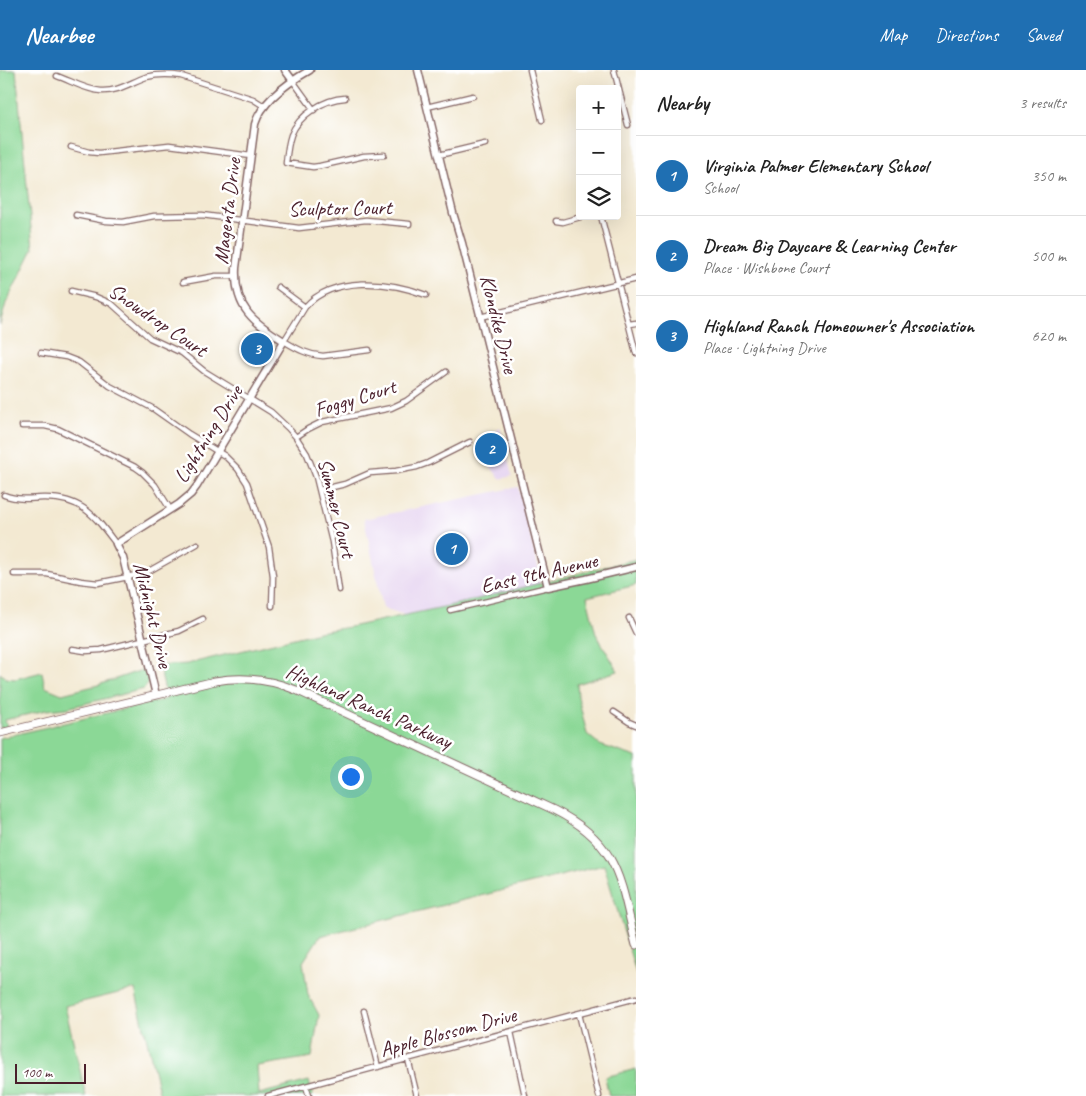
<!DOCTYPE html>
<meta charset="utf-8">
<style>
body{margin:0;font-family:Caveat,sans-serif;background:#f6f6f6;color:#222}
.controls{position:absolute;right:15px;top:15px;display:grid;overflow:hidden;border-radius:5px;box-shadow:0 5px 20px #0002}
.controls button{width:45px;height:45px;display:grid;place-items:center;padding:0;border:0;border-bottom:1px solid #e0e0e0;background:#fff;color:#222;font:25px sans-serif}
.scale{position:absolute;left:15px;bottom:12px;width:71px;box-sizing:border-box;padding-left:5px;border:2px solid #4a1f2b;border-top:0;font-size:14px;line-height:18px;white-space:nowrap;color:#4a1f2b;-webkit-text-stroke:4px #fff;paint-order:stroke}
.you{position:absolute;left:350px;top:706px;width:18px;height:18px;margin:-12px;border:4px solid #fff;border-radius:50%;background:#1a73e8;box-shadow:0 0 0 8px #1a73e833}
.badge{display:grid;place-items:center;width:32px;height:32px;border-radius:50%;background:#1f6fb2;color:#fff;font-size:16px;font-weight:700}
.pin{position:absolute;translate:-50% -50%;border:2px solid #fff;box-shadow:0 1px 5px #0006}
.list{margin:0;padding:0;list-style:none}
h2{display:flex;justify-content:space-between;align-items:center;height:65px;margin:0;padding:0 20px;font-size:21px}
h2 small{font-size:16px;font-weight:400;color:#767676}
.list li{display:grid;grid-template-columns:32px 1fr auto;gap:15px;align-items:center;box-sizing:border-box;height:80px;padding:0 20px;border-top:1px solid #e0e0e0}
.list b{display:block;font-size:19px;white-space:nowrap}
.list p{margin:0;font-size:16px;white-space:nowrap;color:#767676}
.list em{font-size:16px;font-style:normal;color:#767676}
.icon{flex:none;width:28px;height:28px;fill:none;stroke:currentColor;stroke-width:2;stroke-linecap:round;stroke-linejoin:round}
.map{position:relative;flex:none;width:636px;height:1026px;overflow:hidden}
header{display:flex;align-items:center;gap:30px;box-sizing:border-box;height:70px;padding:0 25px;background:#1f6fb2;color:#fff}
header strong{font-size:24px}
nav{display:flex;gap:28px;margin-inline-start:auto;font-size:18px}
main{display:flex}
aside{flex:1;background:#fff}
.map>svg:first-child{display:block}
.built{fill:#e5d3f0}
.green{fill:#8bd896;stroke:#6a7c60}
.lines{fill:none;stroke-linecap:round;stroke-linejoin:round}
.street-casing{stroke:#856665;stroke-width:7}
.secondary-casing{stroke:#856665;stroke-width:9}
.primary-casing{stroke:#856665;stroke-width:9}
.street{stroke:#fff;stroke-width:4.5}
.secondary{stroke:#fff;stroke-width:6}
.primary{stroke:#fff;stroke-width:7}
.labels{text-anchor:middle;stroke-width:5;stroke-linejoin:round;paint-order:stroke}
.street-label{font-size:21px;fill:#4a1f2b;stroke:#fff}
</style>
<header>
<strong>Nearbee</strong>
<nav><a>Map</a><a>Directions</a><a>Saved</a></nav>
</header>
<main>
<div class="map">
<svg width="636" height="1026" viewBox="0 0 636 1026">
<rect width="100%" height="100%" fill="#fff"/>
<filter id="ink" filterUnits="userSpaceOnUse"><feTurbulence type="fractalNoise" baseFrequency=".02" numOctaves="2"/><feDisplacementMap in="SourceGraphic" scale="10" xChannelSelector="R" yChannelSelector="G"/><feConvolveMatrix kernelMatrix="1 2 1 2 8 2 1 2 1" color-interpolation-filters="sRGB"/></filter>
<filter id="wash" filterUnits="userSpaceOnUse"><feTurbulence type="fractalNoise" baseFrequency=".0096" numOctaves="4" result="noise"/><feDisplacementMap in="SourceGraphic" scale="20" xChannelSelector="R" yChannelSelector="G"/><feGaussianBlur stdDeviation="1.12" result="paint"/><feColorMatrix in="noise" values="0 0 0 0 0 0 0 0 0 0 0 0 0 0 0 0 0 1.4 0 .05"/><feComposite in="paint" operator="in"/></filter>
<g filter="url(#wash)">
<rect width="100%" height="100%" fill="#f3e9d2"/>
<path class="built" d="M 500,357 L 512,406 L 500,409 L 478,380 L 480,377 L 481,371 Z
M 518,417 L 541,509 L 538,515 L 462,533 L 405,545 L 383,538 L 364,449 Z"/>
<path class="green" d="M 0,0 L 16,0 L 33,179 L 6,233 L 0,255 Z
M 636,489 L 636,515 L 587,527 L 596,564 L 618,601 L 577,614 L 578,627 L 587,664 L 600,675 L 636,687 L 636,903 L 604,795 L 320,866 L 303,892 L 308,925 L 319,945 L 312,987 L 257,996 L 259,1024 L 309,1011 L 313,1026 L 160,1026 L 135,919 L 65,936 L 86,1026 L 0,1026 L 0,668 L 167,629 L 159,596 L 187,594 L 319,562 L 355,556 L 462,533 Z
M 145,599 C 147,606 150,613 144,619 L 67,638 L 46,640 L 5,650 L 7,657 L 0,658 L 0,603 L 6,608 L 15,609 L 42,602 L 45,617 L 62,624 L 98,615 Z
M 636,999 L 636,1026 L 609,1026 L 605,1007 Z"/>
</g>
<g filter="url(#ink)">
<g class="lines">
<g class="street-casing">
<path id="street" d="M 530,0 L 542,50
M 614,0 L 628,55
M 57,6 C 71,11 86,20 101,21 C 118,22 131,12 146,7 C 158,4 169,4 181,6 L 253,29 L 264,36
M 293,11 L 314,40
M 345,28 C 324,29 299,45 291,65 C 288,74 287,83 286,93 L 313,97 L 320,96 L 364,86 L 384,85
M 427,37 L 473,26
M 71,77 L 89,82 L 99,83 L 169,75 L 251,86
M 439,85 L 485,74
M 76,145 L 106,151 L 123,152 L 154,146 L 202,145 L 299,158 L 366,150 L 409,154
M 601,146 L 636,283
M 556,151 L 563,152 L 584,146
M 183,212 L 216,206 L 235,206
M 278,217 L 305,237
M 71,221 L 96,227 L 112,234 L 150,268 L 182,283 L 204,301 L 271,342 L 288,358 L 296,367 L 307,384 L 316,407 L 332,472 L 339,520
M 480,247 L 636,209
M 629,254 L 636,253
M 369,280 L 323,286 C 308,285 297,279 284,271 L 305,237 C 333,205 390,211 426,225
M 41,283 L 66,287 L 79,292 L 110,316 L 152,338 L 189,364 L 225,386 L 238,399 L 247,413 L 269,477 L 273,506 L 272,536
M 22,356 L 45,356 L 58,359 L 135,397 L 142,402 L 155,415 L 170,439
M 296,367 L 308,359 L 322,352 L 391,338 L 406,331 L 446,302
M 320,420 L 345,414 L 370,403 L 396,401 L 417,397 L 428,393 L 470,372
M 4,425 C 17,430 30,429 43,428 C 82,427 95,446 116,474
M 14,504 L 47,504 L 81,511 L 98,513 L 128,507 L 149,501 L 197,474
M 450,540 L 548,517
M 629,548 L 636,563
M 72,579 L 85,581 L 101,580 L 179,561 L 203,549
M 614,642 L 629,652 L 636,655
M 364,941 L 378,997
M 579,944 L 599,1026
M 511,962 L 525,1026
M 408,989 L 417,1026
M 306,1016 L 309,1026
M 268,1026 L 636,928"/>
</g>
<g class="secondary-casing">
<path id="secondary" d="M 285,0 L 293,11
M 418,0 L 453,143 L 462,173 L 548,517 L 586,509 L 636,497
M 156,625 L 123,488 L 116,474 L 179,434 L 191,424 L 197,416 L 284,271 C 253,252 234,238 236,198 L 255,54 C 262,31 289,12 310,0"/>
</g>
<g class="primary-casing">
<path id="primary" d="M 0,663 L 215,611 C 244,606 269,609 296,620 L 554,740 C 620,773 620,810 636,875"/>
</g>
<use href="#street" class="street"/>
<use href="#secondary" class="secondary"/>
<use href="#primary" class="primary"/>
</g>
</g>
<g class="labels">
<g class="street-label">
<text transform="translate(340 138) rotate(-1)" y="7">Sculptor Court</text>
<text transform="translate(227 141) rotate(-83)" y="7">Magenta Drive</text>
<text transform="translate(158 250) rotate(34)" y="7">Snowdrop Court</text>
<text transform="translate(499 254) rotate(76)" y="7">Klondike Drive</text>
<text transform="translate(355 328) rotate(-17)" y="7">Foggy Court</text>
<text transform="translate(208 364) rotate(-58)" y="7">Lightning Drive</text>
<text transform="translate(337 438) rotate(76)" y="7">Summer Court</text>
<text transform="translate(539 503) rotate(-13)" y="7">East 9th Avenue</text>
<text transform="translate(153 545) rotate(76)" y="7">Midnight Drive</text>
<text transform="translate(369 636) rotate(24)" y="7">Highland Ranch Parkway</text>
<text transform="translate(448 962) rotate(-15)" y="7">Apple Blossom Drive</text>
</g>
</g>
</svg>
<div class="controls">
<button>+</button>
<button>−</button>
<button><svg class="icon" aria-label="layers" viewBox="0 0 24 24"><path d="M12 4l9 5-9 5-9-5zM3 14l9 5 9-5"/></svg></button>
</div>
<div class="scale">100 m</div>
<div class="you"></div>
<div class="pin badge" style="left:452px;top:479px">1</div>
<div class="pin badge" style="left:491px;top:379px">2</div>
<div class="pin badge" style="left:257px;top:279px">3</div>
</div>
<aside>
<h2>Nearby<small>3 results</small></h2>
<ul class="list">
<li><span class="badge">1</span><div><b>Virginia Palmer Elementary School</b><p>School</p></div><em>350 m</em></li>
<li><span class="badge">2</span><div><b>Dream Big Daycare &amp; Learning Center</b><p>Place · Wishbone Court</p></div><em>500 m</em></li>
<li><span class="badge">3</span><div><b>Highland Ranch Homeowner's Association</b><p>Place · Lightning Drive</p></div><em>620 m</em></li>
</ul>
</aside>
</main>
